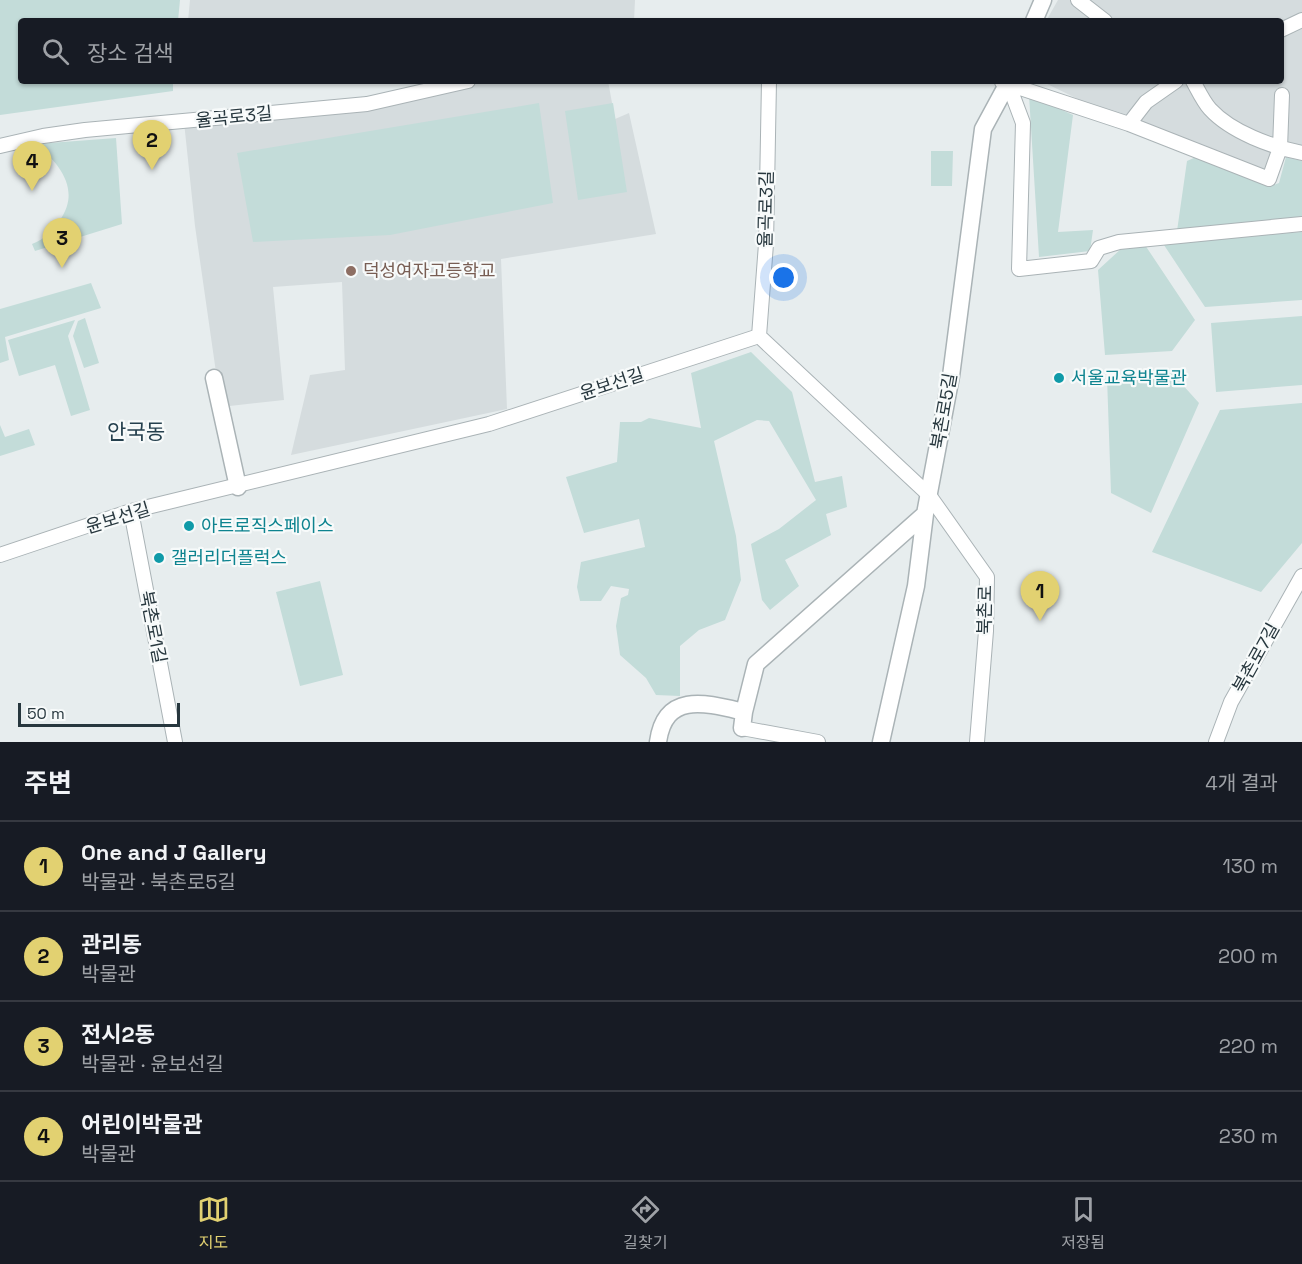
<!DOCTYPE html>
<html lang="ko">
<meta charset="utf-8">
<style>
body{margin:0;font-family:"Space Grotesk","Noto Sans KR",sans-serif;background:#20242c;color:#f1f3f6}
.scale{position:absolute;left:18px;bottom:15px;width:162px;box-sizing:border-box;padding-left:6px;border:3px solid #27373e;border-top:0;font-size:16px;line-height:21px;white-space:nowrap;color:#27373e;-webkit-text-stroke:4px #f7fafa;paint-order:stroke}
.you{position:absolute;left:784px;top:278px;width:21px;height:21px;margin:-15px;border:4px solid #fff;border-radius:50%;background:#1a73e8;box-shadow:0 0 0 9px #1a73e833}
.badge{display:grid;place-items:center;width:39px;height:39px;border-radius:50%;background:#e2d171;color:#111;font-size:20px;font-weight:700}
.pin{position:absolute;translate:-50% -50px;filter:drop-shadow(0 2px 3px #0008)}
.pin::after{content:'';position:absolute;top:32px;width:21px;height:18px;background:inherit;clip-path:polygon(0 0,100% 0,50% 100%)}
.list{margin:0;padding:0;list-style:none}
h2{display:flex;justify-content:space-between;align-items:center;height:78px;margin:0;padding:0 24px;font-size:26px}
h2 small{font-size:20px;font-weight:400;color:#9ea1a6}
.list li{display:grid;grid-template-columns:39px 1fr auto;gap:18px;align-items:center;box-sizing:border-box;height:90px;padding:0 24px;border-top:2px solid #363941}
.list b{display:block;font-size:22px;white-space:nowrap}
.list p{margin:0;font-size:20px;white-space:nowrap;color:#9ea1a6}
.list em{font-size:20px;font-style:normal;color:#9ea1a6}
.icon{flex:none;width:33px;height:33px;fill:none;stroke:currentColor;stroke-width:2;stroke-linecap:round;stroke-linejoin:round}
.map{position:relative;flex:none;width:1302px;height:742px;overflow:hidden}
.search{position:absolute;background:#171b24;box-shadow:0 2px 4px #0004;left:18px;right:18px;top:18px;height:66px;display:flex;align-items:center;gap:15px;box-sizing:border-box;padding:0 21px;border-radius:6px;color:#9ea1a6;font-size:22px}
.sheet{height:438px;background:#171b24}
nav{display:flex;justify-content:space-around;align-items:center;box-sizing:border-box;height:84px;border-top:2px solid #363941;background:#171b24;font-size:16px;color:#9ea1a6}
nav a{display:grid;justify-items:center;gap:3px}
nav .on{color:#e2d171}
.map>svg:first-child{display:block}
.built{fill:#d5dcde}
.green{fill:#c3dcd9}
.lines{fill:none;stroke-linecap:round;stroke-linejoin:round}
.service-casing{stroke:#aab3b6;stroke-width:16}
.minor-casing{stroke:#aab3b6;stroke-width:19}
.service{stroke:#fff;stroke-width:14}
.minor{stroke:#fff;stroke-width:16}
.education-dot{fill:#8d6e63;stroke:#f7fafa;stroke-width:2}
.culture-dot{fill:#0f9aa8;stroke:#f7fafa;stroke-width:2}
.labels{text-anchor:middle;stroke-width:4.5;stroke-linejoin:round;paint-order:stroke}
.street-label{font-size:18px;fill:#27373e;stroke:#f7fafa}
.education-label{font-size:18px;fill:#785e54;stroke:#f7fafa;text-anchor:start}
.culture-label{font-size:18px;fill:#0d838f;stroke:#f7fafa;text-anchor:start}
.quarter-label{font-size:21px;fill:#25404e;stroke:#f7fafa}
</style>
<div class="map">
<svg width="1302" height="742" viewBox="0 0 1302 742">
<rect width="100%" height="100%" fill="#e7edee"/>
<path class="built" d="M 190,0 L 635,0 L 634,21 L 188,21 Z
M 1058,0 L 1302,0 L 1302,153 L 1280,149 L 1269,179 L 1129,124 L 1041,81 L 1281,81 L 1281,21 L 1046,21 Z
M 474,81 L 608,81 L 615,119 L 629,113 L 656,234 L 501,259 L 507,409 L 291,455 L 310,375 L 345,370 L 342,282 L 273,287 L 284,400 L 221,407 L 195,226 L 184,122 L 337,111 Z"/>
<path class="green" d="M 0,0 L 180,0 L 178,21 L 21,21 L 21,81 L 173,81 L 173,91 L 0,115 Z
M 1029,95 L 1073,115 L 1058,232 L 1093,230 L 1090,251 L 1039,257 Z
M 539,103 L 553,203 L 390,235 L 253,242 L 237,153 Z
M 613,103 L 627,192 L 578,200 L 565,111 Z
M 116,138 L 122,224 L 35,251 L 32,244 C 45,239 52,231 60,220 C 81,190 60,164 36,144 Z
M 931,151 L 953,151 L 952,186 L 931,186 Z
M 1196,157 L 1271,186 L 1279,183 L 1286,157 L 1302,161 L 1302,219 L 1177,231 L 1187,161 Z
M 1302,232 L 1302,300 L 1205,307 L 1162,242 Z
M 1145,245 L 1195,320 L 1172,351 L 1105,355 L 1098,270 L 1122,248 Z
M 91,283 L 101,308 L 5,337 L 9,360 L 0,363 L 0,309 Z
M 1302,316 L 1302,385 L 1216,392 L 1211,323 Z
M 85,318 L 99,363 L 84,368 L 73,336 L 78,321 Z
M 75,320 L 68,336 L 90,410 L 71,416 L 55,365 L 19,376 L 8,340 Z
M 751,352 L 792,392 L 815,482 L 842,476 L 847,507 L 826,514 L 831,535 L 785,560 L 799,586 L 770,610 L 762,600 L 751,544 L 779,529 L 816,500 L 769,421 L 757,420 L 714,441 L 736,536 L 741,580 L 725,620 L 699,630 L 680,646 L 680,696 L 656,695 L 646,678 L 620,655 L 616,626 L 621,598 L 628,595 L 629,589 L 611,586 L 601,601 L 580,601 L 577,587 L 581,562 L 645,547 L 639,519 L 584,533 L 566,477 L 617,462 L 620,422 L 641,422 L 649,418 L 701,428 L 691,373 Z
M 1172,373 L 1199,403 L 1151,513 L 1111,493 L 1107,377 Z
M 1302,403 L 1302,543 L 1261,592 L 1152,552 L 1220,410 Z
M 0,425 L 5,437 L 29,429 L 35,445 L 0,456 Z
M 320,581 L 343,675 L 300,686 L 276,592 Z"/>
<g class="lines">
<g class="service-casing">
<path id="service" d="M 1078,0 L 1105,21
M 1281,30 L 1302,20
M 1193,81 C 1198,90 1203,101 1210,109 C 1231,132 1272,147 1302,153
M 1002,82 L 1129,124 L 1146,102 L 1176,81
M 1008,83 L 1023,123 L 1019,269 L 1091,261 L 1099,248 L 1119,242 L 1302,224
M 1129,124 L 1269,179 L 1280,148 L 1282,95
M 0,146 L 43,136 L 85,130 L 367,104 L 468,81
M 759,336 L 929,495 L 987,577 L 986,631 L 977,742
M 759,336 L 766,244 L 769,81
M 131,511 L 175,742
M 0,555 L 131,511 L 489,424 L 759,336
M 742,728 L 818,742
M 1216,742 L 1231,702 L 1302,576"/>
</g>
<g class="minor-casing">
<path id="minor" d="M 1034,21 L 1043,0
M 214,378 L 238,487
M 742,728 L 744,712
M 658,742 C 665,691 706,703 744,712 L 756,664 L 925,514
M 881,742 L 916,586 L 925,514 L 951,376 L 983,129 L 1009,81"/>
</g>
<use href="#service" class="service"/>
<use href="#minor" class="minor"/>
</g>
<circle class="education-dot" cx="351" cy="271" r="6"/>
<g class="culture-dot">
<circle cx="1059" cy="378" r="6"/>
<circle cx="189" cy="526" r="6"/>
<circle cx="159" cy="558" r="6"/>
</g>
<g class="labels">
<g class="street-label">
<text transform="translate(234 117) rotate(-6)" y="6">율곡로3길</text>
<text transform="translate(766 209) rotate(-89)" y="6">율곡로3길</text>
<text transform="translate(612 384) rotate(-18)" y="6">윤보선길</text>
<text transform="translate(944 411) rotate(-80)" y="6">북촌로5길</text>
<text transform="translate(118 518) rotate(-17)" y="6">윤보선길</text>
<text transform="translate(985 610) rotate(-89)" y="6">북촌로</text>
<text transform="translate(153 627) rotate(79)" y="6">북촌로1길</text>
<text transform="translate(1256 658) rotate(-61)" y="6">북촌로7길</text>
</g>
<g class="education-label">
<text x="363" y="277">덕성여자고등학교</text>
</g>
<g class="culture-label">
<text x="1071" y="384">서울교육박물관</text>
<text x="201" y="532">아트로직스페이스</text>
<text x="171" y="564">갤러리더플럭스</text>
</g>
<g class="quarter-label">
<text x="136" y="439">안국동</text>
</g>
</g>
</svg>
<div class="scale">50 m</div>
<div class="you"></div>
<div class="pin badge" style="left:1040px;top:621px">1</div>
<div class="pin badge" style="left:152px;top:170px">2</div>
<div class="pin badge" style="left:62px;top:268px">3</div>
<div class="pin badge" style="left:32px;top:191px">4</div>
<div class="search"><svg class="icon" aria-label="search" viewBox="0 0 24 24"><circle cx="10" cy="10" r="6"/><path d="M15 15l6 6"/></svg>장소 검색</div>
</div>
<section class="sheet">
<h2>주변<small>4개 결과</small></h2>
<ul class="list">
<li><span class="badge">1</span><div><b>One and J Gallery</b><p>박물관 · 북촌로5길</p></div><em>130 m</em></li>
<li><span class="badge">2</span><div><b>관리동</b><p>박물관</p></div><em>200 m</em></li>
<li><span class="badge">3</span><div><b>전시2동</b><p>박물관 · 윤보선길</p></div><em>220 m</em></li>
<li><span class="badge">4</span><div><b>어린이박물관</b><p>박물관</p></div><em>230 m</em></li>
</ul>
</section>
<nav>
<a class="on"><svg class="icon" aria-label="map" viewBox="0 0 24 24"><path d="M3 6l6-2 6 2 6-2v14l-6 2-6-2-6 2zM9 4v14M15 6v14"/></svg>지도</a>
<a><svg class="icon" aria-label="directions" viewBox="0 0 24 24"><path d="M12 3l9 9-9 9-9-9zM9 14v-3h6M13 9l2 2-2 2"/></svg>길찾기</a>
<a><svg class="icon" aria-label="saved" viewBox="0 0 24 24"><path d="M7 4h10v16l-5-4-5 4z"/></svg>저장됨</a>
</nav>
